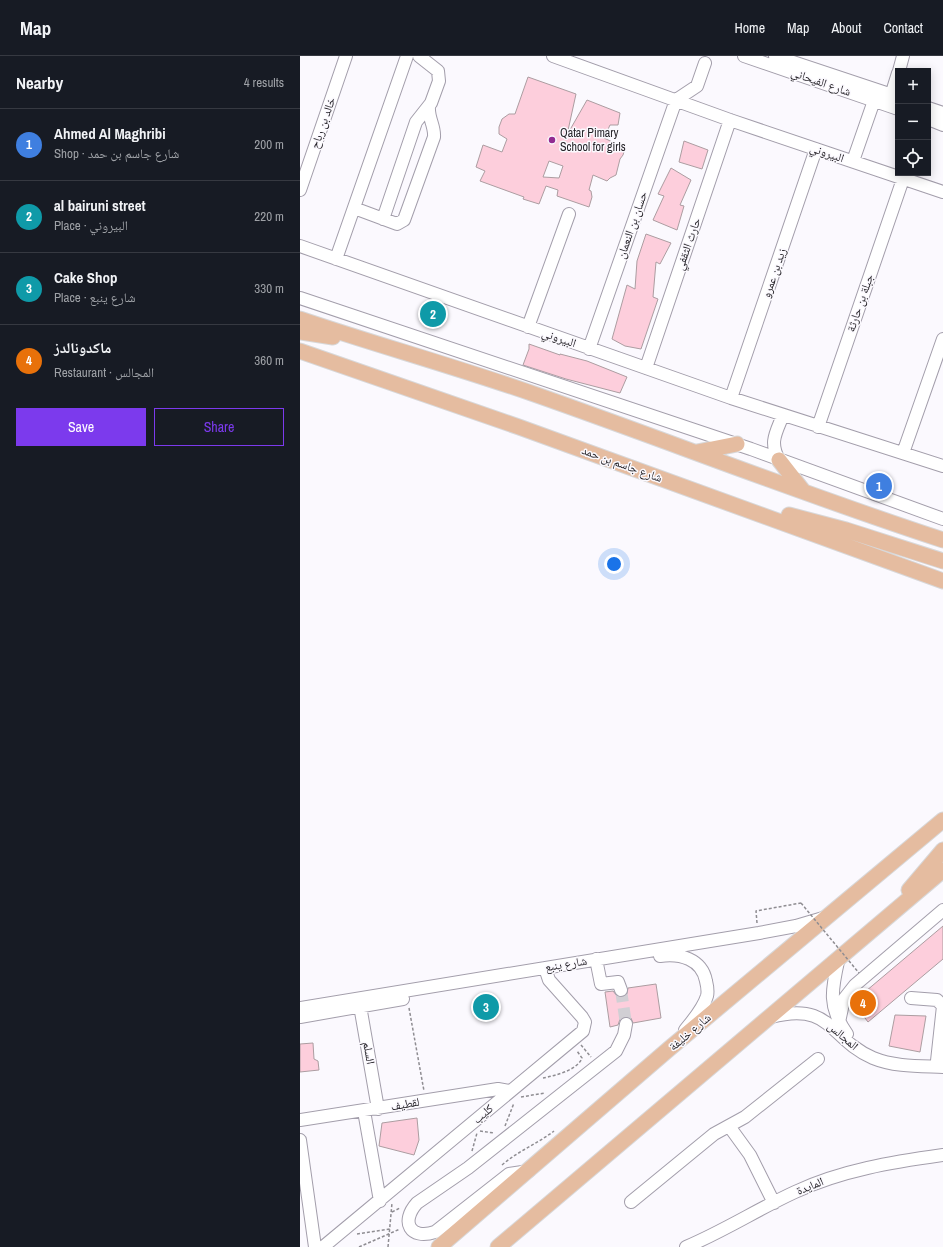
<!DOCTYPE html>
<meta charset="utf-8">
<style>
body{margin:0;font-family:"Archivo Narrow","Noto Naskh Arabic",sans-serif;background:#242831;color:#f1f3f6}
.controls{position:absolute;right:12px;top:12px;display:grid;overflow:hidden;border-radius:0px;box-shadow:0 2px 10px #0003}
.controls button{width:36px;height:36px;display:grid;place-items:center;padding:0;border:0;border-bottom:1px solid #363941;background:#171b24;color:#f1f3f6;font:20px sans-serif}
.you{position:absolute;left:314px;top:508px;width:14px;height:14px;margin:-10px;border:3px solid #fff;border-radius:50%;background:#1a73e8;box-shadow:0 0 0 6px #1a73e833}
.badge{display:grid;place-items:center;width:26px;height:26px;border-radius:50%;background:#7c3aed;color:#fff;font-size:13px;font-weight:700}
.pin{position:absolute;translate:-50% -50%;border:2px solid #fff;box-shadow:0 1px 4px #0006}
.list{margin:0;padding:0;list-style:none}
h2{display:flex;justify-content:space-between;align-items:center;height:52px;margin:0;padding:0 16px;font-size:17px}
h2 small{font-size:13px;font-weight:400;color:#9ea1a6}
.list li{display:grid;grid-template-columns:26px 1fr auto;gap:12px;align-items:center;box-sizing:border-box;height:72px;padding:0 16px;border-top:1px solid #363941}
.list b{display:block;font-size:15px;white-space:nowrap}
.list p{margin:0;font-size:13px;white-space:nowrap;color:#9ea1a6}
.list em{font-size:13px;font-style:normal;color:#9ea1a6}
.actions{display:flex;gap:8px;padding:12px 16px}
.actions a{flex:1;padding:9px 0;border:1px solid #7c3aed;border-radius:0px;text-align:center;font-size:14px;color:#7c3aed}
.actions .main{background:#7c3aed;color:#fff}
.icon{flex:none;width:22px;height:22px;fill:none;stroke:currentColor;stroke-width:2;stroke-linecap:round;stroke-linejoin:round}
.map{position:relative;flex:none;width:643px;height:1191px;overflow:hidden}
header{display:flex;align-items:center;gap:24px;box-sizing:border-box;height:56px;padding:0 20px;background:#171b24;border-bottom:1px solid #363941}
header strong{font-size:19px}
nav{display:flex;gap:22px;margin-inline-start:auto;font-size:14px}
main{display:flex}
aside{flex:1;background:#171b24}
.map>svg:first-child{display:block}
.building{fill:#fdcedc;stroke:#ac9da1;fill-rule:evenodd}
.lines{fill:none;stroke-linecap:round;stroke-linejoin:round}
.minor-tunnel{stroke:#d1cfd4;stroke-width:12;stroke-dasharray:12 6;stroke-linecap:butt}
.minor-casing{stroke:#a39eab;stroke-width:14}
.major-casing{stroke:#d8d8d9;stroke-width:17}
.path{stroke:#8f8d92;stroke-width:1.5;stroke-dasharray:3 2;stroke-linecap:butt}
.minor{stroke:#fff;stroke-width:12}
.major{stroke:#e5bca0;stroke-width:15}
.path-bridge{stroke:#8f8d92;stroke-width:1.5;stroke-dasharray:3 2;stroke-linecap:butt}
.poi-dot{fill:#912b91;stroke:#fbf9fe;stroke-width:1.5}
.labels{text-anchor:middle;stroke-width:3;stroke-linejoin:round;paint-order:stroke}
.street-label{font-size:12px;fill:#27252a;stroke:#fbf9fe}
.poi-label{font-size:12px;fill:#27252a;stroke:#fbf9fe;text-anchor:start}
</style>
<header>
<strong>Map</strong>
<nav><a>Home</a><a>Map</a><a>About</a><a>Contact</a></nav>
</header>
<main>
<aside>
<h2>Nearby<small>4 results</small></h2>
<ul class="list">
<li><span class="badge" style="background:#3f7fe0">1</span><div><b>Ahmed Al Maghribi</b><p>Shop · شارع جاسم بن حمد</p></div><em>200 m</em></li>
<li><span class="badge" style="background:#0f9aa8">2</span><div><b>al bairuni street</b><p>Place · البيروني</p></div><em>220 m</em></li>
<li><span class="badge" style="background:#0f9aa8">3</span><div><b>Cake Shop</b><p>Place · شارع ينبع</p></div><em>330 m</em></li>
<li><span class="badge" style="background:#e8710a">4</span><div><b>ماكدونالدز</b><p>Restaurant · المجالس</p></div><em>360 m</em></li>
</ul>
<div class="actions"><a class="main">Save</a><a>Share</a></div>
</aside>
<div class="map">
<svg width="643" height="1191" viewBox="0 0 643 1191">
<rect width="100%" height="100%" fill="#fbf9fe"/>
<path class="building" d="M 228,21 L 276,38 L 267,79 L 287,44 L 320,57 L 318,69 L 310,69 L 304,82 L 325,92 L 323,99 L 320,103 L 316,119 L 310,122 L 307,125 L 293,119 L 289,134 L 291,135 L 292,141 L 289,151 L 257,140 L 258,134 L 246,130 L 239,148 L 223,143 L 224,141 L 180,125 L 185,115 L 176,111 L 183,89 L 202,96 L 207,83 L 199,78 L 199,71 L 202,63 L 209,58 L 215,58 ZM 249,105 L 263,110 L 259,122 L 243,121 Z
M 384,85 L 408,94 L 402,113 L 379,106 Z
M 371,112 L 391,124 L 380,149 L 384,150 L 377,174 L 353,164 L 364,140 L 358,138 Z
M 346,178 L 371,187 L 360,208 L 356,206 L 353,241 L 358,243 L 341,293 L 325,290 L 312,283 L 327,229 L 335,233 L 337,205 Z
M 229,288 L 260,299 L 260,298 L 287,305 L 327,321 L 320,337 L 266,323 L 223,309 L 229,293 Z
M 643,870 L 643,903 L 568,966 L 553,946 Z
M 356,928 L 361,962 L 333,967 L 331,962 L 324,961 L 320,963 L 318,969 L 310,971 L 305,936 L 313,935 L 317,940 L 323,941 L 327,938 L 328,932 Z
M 595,959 L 626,960 L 620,996 L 589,990 Z
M 13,987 L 14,1003 L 18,1005 L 19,1014 L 0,1016 L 0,988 Z
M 117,1062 L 119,1084 L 114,1099 L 79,1090 L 82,1067 Z"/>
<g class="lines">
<path class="minor-tunnel" d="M 321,934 L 326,968"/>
<g class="minor-casing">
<path id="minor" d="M 253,0 L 430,64 L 643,136
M 444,0 L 598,53
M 475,0 L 598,41
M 599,15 L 603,0
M 589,46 L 598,17
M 628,52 L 643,57
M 628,63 L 643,69
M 553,105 L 577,36
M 0,134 L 46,0
M 54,152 L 97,168 L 104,164 L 134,81 C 135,70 128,62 129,51
M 83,163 L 116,66 L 131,47 L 139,25 L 138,15 L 119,0
M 0,190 L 431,342 L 643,410
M 36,203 L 107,0
M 0,242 L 451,393 L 643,463
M 228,271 L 269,158
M 289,293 L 376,44 L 397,30 L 405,7
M 346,312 L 430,64
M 431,342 L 516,93
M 518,371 L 603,123
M 603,397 L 643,283
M 479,404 C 469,386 476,377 483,359
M 360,900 C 380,897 402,903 406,925 C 407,929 408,936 407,940 C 403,953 393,964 385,974
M 539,901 C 532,932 527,950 547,978
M 296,903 L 301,928 L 318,926 L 321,934
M 611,942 L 637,944 L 643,950
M 59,944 L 78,1053
M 0,952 L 459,877 L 496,870 L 523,862
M 0,961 L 103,943
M 471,961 C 532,945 529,983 573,1002 C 595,1011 620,1010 643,1011
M 539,966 L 544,943 L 555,929 L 643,854
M 637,1005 L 643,950
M 64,1055 L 80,1145
M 0,1064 L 198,1033 L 210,1035
M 429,1070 L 450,1099 L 474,1147
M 0,1084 L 15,1191
M 229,1115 L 209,1118 L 135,1176 C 110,1184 100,1166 117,1147 L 168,1112 L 316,995 L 324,979 L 326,968
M 331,1146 L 414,1078 L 445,1061 L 518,1003
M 23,1191 L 283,975 L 285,966 L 282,961 L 249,924 L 245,912
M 386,1191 C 424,1175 458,1153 495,1136 C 542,1114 593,1106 643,1099"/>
</g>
<g class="major-casing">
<path id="major" d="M 0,263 C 77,289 157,311 234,338 C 371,386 505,439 643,484
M 0,276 L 33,281
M 0,295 L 219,371 L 643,525
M 397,396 L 437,388
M 479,404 L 504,436
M 489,459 L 546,474 L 643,505
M 609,834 L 643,794
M 139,1191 L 370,992 L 643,764
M 198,1191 L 643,814"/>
</g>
<path class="path" d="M 457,867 L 456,855 L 501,847
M 109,952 L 124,1035
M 281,989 L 291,1001
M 243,1022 C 254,1020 278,1014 282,1002 L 277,995
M 221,1041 L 245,1037
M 205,1070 L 214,1047
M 180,1075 L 194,1077
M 172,1095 L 177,1077
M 202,1109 C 218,1095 237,1088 254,1075
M 92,1156 L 100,1152
M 57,1178 L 90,1173
M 59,1191 L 100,1173
M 88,1191 L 92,1147"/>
<use href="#minor" class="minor"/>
<use href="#major" class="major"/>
<path class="path-bridge" d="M 501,847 L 559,917"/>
</g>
<circle class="poi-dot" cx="252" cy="84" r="4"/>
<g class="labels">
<g class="street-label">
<text transform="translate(521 26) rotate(19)" y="4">شارع الفيحاني</text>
<text transform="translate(23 67) rotate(-71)" y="4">خالد بن رباح</text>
<text transform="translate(527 97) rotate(19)" y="4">البيروني</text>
<text transform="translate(332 169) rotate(-71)" y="4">حسان بن النعمان</text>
<text transform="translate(388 188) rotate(-71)" y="4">حارث الثقفي</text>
<text transform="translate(474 217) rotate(-71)" y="4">زيد بن عمرو</text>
<text transform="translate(560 247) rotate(-71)" y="4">جبلة بن حارثة</text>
<text transform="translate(259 282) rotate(19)" y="4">البيروني</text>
<text transform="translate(322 408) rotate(20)" y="4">شارع جاسم بن حمد</text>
<text transform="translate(266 908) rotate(-9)" y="4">شارع ينبع</text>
<text transform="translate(390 976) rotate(-40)" y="4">شارع خليفة</text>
<text transform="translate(543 980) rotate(41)" y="4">المجالس</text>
<text transform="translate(69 997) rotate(80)" y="4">السلم</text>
<text transform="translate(105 1048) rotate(-10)" y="4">لقطيف</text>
<text transform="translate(183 1058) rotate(-41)" y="4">كليب</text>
<text transform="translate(510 1130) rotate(-22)" y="4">المايدة</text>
</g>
<g class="poi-label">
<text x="260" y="81">Qatar Pimary<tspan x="260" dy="14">School for girls</tspan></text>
</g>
</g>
</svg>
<div class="controls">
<button>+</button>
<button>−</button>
<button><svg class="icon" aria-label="locate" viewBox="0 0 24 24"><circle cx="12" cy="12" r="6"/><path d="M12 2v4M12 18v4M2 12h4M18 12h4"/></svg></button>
</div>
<div class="you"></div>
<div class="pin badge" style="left:579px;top:430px;background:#3f7fe0">1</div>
<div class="pin badge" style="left:133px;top:258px;background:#0f9aa8">2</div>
<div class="pin badge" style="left:186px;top:951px;background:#0f9aa8">3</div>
<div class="pin badge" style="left:563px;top:947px;background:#e8710a">4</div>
</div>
</main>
